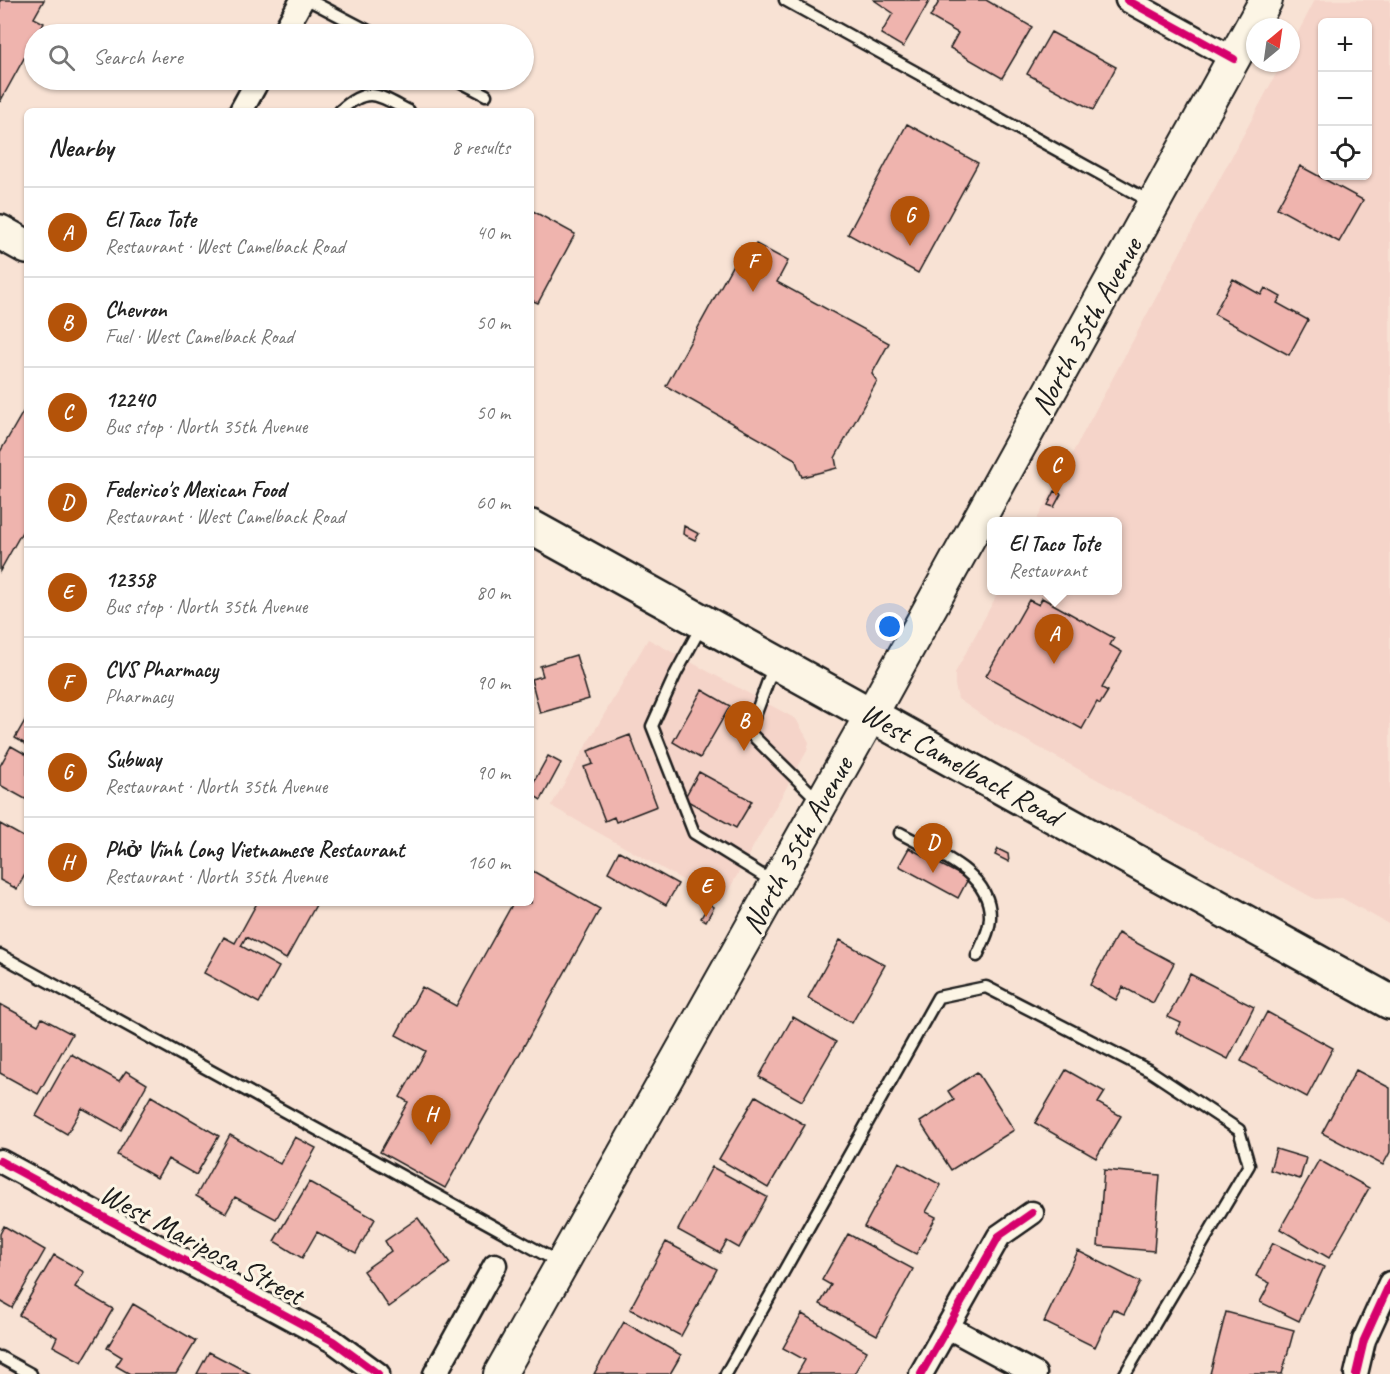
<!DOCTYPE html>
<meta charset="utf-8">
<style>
body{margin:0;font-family:Caveat,sans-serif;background:#f2f2f2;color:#222}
.controls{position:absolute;right:18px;top:18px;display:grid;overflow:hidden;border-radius:9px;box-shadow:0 2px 4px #0004}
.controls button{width:54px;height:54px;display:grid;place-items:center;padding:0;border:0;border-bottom:2px solid #e0e0e0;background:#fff;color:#222;font:30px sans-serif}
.compass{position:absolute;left:1246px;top:18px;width:54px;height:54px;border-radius:50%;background:#fff;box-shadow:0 2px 4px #0004;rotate:29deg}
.you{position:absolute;left:890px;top:627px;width:21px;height:21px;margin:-15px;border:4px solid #fff;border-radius:50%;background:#1a73e8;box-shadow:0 0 0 9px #1a73e833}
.badge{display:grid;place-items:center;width:39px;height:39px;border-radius:50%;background:#b45309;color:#fff;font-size:20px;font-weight:700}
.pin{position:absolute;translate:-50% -50px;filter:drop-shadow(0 2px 3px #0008)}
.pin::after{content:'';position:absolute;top:32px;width:21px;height:18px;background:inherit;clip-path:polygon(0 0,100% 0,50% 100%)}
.popup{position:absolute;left:987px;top:517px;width:135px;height:78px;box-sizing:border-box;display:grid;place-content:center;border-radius:9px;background:#fff;filter:drop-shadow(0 2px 4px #0005);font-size:20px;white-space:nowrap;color:#767676}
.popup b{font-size:22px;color:#222}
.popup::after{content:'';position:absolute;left:50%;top:100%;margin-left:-12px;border:12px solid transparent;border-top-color:#fff}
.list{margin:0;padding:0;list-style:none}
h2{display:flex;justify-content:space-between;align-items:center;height:78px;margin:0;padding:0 24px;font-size:26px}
h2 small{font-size:20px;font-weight:400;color:#767676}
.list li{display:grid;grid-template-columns:39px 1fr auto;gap:18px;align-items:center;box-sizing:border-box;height:90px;padding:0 24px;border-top:2px solid #e0e0e0}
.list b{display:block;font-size:22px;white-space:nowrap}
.list p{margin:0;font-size:20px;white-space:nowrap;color:#767676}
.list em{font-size:20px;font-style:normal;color:#767676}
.icon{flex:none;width:33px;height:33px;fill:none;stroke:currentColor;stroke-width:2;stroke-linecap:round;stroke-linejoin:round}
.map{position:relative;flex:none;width:1390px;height:1374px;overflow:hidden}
.search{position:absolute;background:#fff;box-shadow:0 2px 4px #0004;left:24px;top:24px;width:510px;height:66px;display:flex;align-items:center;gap:15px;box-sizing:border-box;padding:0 21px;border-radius:33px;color:#767676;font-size:22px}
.panel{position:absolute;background:#fff;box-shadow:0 2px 4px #0004;left:24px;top:108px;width:510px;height:798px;border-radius:9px}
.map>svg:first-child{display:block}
.built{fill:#f5d4c9;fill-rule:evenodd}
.building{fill:#efb4ae;stroke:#1c1c1c;stroke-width:1.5}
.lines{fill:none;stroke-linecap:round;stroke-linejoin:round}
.lane-casing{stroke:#1c1c1c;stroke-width:15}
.street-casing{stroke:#1c1c1c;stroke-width:27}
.secondary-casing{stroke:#1c1c1c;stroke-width:36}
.primary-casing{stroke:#1c1c1c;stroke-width:38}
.lane{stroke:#fcf5e5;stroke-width:10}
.street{stroke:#fcf5e5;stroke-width:22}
.secondary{stroke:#fcf5e5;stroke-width:32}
.primary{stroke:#fcf5e5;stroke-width:33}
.cycleway-casing{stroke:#fcf5e5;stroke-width:11}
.cycleway{stroke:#d6006c;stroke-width:8}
.labels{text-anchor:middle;stroke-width:6;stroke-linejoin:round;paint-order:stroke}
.street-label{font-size:30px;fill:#1c1c1c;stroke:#fcf5e5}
</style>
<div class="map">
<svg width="1390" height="1374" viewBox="0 0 1390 1374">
<rect width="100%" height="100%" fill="#f8e2d4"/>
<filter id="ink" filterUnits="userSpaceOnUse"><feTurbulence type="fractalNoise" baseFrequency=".0167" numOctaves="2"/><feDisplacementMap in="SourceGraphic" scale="12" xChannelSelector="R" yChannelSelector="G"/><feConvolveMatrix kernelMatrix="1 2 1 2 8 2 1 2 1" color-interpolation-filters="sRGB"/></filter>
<g filter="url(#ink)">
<path class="built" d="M 1315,0 L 1390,0 L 1390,925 L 1342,898 L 1315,899 L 987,719 L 958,699 L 955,685 L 955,673 L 999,591 L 1117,590 L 1117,522 L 1036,521 L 1282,63 L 1291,63 L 1291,46 ZM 1322,22 L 1368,22 L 1368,176 L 1322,176 Z
M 648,639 L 796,719 L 809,742 L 807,751 L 722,902 L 551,806 Z"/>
<path class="building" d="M 0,0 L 44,0 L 34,18 L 44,23 L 38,34 L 34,34 L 34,40 L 0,102 Z
M 930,0 L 903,47 L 881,34 L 893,13 L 874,0 Z
M 940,0 L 986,0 L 1032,27 L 1002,78 L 950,48 L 958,33 L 930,17 Z
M 1051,32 L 1116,67 L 1093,110 L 1027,74 Z
M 907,124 L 978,163 L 918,273 L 848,234 Z
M 1300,166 L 1363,200 L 1339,242 L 1277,208 Z
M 531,210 L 575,234 L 538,303 L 531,300 Z
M 756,244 L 788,261 L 777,282 L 889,343 L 872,374 L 877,381 L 835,458 L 837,468 L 802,477 L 795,459 L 666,386 L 736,259 L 745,263 Z
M 1233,279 L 1261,295 L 1265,288 L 1281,297 L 1277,303 L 1308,320 L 1289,355 L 1214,314 Z
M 27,405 L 27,523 L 0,571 L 0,452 Z
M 1055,491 L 1061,494 L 1054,507 L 1048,505 Z
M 684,526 L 699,534 L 695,540 L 683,534 Z
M 1042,598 L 1114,638 L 1110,645 L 1122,652 L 1102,688 L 1108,691 L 1100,704 L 1097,702 L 1082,729 L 986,676 L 1029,600 L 1039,605 Z
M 576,655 L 589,699 L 540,713 L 531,679 L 543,676 L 540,666 Z
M 702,690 L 730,706 L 700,758 L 673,742 Z
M 27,717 L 27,745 L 15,738 Z
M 630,735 L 657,806 L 616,822 L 614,817 L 605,821 L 584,767 L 593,764 L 588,751 Z
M 11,746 L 27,755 L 27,800 L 0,785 L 0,766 Z
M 548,756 L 561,763 L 541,800 L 531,794 L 531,787 Z
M 699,772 L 752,801 L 736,828 L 684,799 Z
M 0,824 L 27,839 L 27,871 L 17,889 L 0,880 Z
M 909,848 L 968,879 L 958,898 L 899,866 Z
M 998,849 L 1008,854 L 1009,862 L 995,855 Z
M 619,851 L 678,884 L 666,905 L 608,872 Z
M 531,870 L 600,909 L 445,1188 L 380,1152 L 408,1102 L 400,1097 L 426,1051 L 396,1035 L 422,987 L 456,1006 L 513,903 L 531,903 Z
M 257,903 L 317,903 L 286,959 L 246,937 L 241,946 L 279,967 L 259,1003 L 204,973 L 224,937 L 235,943 Z
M 709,904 L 714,907 L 706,921 L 701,918 Z
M 1118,933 L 1174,963 L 1153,1003 L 1123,987 L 1116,1000 L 1090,985 Z
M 840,940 L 885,965 L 852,1023 L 808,998 Z
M 1190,974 L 1254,1007 L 1228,1059 L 1176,1032 L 1181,1023 L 1168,1017 Z
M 0,1004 L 38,1025 L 42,1018 L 72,1034 L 38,1094 L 0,1073 Z
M 1267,1012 L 1333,1048 L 1307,1097 L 1241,1061 Z
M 793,1017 L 836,1042 L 802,1101 L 759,1077 Z
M 71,1054 L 119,1081 L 126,1071 L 147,1084 L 121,1130 L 82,1108 L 67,1134 L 36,1116 Z
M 1066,1070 L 1105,1092 L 1098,1103 L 1121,1116 L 1096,1158 L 1035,1123 Z
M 1356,1070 L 1390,1088 L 1390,1152 L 1383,1165 L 1322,1133 Z
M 977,1072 L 1014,1130 L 951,1170 L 920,1122 L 954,1100 L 948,1091 Z
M 151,1096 L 219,1136 L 196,1175 L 168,1159 L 157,1178 L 117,1155 Z
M 756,1096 L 805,1125 L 768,1188 L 719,1159 Z
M 230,1135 L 280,1164 L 295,1137 L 316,1148 L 276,1219 L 235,1197 L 226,1213 L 196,1196 Z
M 1276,1149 L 1306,1158 L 1300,1179 L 1270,1170 Z
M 1319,1160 L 1369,1188 L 1329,1258 L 1280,1229 Z
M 899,1162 L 941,1185 L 926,1212 L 936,1217 L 916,1254 L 864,1227 Z
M 712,1167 L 767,1197 L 739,1248 L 727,1241 L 720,1253 L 678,1230 Z
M 1104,1170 L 1160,1175 L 1154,1251 L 1098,1246 Z
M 309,1182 L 375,1219 L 356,1253 L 317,1232 L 302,1258 L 274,1241 Z
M 418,1218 L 450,1263 L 389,1307 L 363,1271 L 391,1251 L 385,1241 Z
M 4,1226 L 45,1250 L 12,1308 L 0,1301 L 0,1234 Z
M 848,1234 L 913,1269 L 877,1335 L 820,1304 L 831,1285 L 822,1280 Z
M 666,1242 L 717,1269 L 681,1336 L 630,1309 Z
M 1273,1243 L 1324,1267 L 1299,1321 L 1260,1302 L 1270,1283 L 1256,1276 Z
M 1078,1251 L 1140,1282 L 1124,1314 L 1113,1309 L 1095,1347 L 1044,1322 Z
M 54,1255 L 84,1272 L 75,1287 L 113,1309 L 82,1362 L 53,1346 L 57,1337 L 19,1315 Z
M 133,1304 L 196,1341 L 176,1374 L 130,1374 L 116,1366 L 122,1357 L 107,1348 Z
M 1226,1312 L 1294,1330 L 1282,1374 L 1210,1374 Z
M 802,1314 L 867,1351 L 854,1374 L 797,1374 L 805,1360 L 783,1348 Z
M 624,1322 L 681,1355 L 670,1374 L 594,1374 Z
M 209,1352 L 251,1374 L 197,1374 Z"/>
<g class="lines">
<g class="lane-casing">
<path id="lane" d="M 309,0 L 374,34
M 785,0 L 1151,202
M 457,80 L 486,95
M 340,111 C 368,85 378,95 409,111
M 702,625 L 676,673 L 652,726 L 694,833 L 775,883
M 774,665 L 749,732 L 819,801
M 900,833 C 932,851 991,871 990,917 C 990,931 982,944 977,956
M 0,955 L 560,1263
M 0,1357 L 31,1374
M 726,1374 L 938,997 L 986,987 L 1150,1071 L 1239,1130 L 1249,1165 L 1125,1374"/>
</g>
<g class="street-casing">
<path id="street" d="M 1127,0 L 1234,59
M 283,34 L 302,0
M 241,111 L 258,80
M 0,1161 L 333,1341 L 378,1374
M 948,1327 L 1035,1374
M 435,1374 L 495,1265
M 921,1374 L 999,1236 L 1032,1213
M 1356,1374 L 1364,1340 L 1390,1283"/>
</g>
<g class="secondary-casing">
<path id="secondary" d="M 500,1374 L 871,715 L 1266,0"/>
</g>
<g class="primary-casing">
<path id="primary" d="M 0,232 L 27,247
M 531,527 L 1390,1002"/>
</g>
<use href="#lane" class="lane"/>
<use href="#street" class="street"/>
<use href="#secondary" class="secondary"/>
<use href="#primary" class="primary"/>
<g class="cycleway-casing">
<path id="cycleway" d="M 1127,0 L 1234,59
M 0,1161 L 333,1341 L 378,1374
M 921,1374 L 999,1236 L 1032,1213
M 1356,1374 L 1364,1340 L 1390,1283"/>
</g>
<use href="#cycleway" class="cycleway"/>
</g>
</g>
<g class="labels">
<g class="street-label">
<text transform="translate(1086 326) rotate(-61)" y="10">North 35th Avenue</text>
<text transform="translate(961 764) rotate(29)" y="10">West Camelback Road</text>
<text transform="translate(797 845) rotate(-61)" y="10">North 35th Avenue</text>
<text transform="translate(202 1244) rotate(28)" y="10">West Mariposa Street</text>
</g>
</g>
</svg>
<div class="controls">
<button>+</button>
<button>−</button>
<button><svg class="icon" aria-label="locate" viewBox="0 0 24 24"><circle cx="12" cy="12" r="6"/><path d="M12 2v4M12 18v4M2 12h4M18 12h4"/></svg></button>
</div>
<svg class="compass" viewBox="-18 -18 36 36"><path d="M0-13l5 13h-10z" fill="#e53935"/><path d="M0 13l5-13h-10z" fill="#767676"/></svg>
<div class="you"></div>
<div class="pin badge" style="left:1054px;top:664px">A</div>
<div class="popup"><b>El Taco Tote</b>Restaurant</div>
<div class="pin badge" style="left:744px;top:751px">B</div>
<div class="pin badge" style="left:1056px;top:496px">C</div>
<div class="pin badge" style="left:933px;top:873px">D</div>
<div class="pin badge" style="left:706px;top:917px">E</div>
<div class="pin badge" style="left:753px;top:292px">F</div>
<div class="pin badge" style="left:910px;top:246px">G</div>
<div class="pin badge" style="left:431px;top:1145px">H</div>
<div class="search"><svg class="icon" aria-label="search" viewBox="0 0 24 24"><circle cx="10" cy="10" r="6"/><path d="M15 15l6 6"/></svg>Search here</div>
<section class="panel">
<h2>Nearby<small>8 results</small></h2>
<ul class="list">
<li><span class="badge">A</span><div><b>El Taco Tote</b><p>Restaurant · West Camelback Road</p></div><em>40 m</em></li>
<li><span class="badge">B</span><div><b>Chevron</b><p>Fuel · West Camelback Road</p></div><em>50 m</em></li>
<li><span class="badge">C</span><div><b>12240</b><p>Bus stop · North 35th Avenue</p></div><em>50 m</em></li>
<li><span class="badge">D</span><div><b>Federico's Mexican Food</b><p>Restaurant · West Camelback Road</p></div><em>60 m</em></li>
<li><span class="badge">E</span><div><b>12358</b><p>Bus stop · North 35th Avenue</p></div><em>80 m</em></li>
<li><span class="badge">F</span><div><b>CVS Pharmacy</b><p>Pharmacy</p></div><em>90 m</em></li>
<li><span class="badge">G</span><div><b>Subway</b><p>Restaurant · North 35th Avenue</p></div><em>90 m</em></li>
<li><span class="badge">H</span><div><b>Phở Vĩnh Long Vietnamese Restaurant</b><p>Restaurant · North 35th Avenue</p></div><em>160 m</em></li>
</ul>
</section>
</div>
